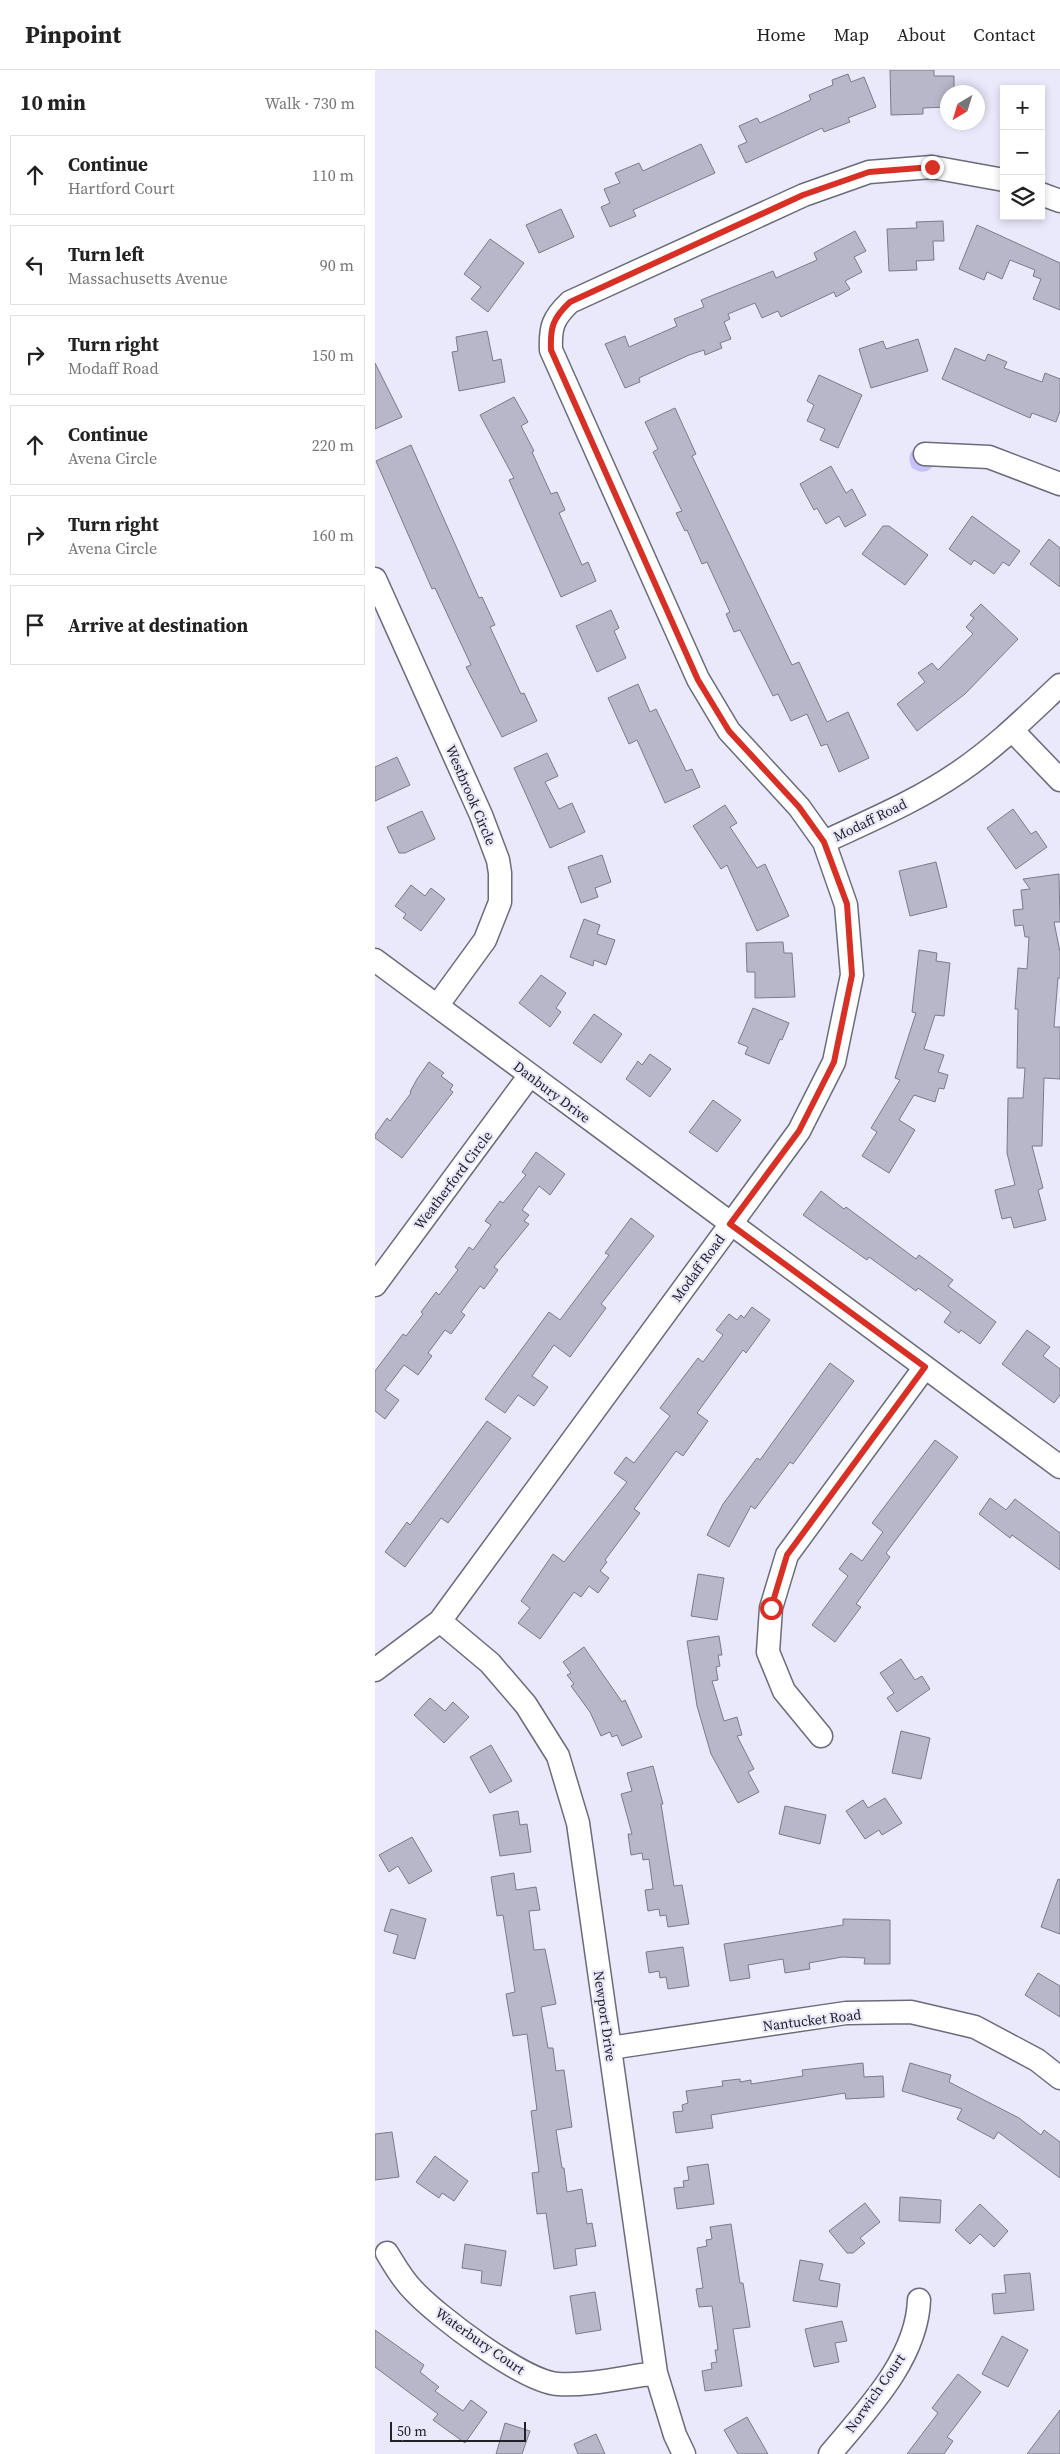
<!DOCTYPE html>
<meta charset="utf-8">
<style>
body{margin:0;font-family:"Source Serif 4",serif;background:#f2f2f2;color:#222}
.controls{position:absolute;right:15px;top:15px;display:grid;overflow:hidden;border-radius:0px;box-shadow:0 2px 8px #0003}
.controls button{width:45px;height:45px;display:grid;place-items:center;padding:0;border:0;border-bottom:1px solid #e0e0e0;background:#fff;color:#222;font:25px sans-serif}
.compass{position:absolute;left:565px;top:15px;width:45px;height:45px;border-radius:50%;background:#fff;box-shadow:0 2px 8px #0003;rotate:218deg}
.scale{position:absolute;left:15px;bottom:12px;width:136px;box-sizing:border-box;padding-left:5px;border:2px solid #222128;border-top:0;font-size:14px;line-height:18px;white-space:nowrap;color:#222128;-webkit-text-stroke:4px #eae9fb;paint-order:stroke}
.stop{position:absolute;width:15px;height:15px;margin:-11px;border:4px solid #d93025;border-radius:50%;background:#fff}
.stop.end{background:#d93025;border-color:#fff;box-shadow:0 1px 5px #0008}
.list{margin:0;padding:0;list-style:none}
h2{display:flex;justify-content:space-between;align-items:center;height:65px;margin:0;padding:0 20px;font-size:21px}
h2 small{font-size:16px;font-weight:400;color:#767676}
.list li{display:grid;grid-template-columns:32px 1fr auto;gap:15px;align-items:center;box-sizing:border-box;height:80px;margin:0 10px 10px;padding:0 10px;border:1px solid #e0e0e0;border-radius:0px}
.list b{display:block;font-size:19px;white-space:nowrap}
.list p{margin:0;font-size:16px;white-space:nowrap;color:#767676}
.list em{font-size:16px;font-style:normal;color:#767676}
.icon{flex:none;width:28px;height:28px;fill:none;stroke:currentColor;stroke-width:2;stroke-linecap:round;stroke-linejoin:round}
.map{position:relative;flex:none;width:685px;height:2384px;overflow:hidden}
header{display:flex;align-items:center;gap:30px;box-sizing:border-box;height:70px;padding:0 25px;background:#fff;border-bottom:1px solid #e0e0e0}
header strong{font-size:24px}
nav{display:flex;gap:28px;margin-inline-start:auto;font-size:18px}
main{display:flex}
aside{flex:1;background:#fff}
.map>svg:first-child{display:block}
.green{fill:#c5c1f9}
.building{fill:#b8b7c9;stroke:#7b7a8b}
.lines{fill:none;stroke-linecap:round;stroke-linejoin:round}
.minor-casing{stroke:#6b6b7b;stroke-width:25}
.minor{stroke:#fff;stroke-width:22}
.route{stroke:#d93025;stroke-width:6}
.labels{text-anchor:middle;stroke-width:4.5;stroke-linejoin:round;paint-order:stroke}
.street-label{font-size:14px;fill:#222128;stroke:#eae9fb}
</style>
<header>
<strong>Pinpoint</strong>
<nav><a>Home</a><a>Map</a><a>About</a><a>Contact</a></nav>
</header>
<main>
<aside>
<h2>10 min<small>Walk · 730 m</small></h2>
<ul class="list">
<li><svg class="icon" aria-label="ahead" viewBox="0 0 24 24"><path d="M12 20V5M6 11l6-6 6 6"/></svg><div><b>Continue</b><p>Hartford Court</p></div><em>110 m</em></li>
<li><svg class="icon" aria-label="left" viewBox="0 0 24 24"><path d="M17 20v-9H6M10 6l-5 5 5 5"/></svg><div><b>Turn left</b><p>Massachusetts Avenue</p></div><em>90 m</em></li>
<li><svg class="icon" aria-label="right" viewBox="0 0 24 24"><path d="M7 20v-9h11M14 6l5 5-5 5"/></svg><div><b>Turn right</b><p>Modaff Road</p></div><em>150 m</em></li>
<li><svg class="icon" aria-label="ahead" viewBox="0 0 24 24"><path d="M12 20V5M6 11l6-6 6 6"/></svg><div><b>Continue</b><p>Avena Circle</p></div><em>220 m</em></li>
<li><svg class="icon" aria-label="right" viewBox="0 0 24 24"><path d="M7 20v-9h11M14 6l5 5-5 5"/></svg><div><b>Turn right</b><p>Avena Circle</p></div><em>160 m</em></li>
<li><svg class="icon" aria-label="arrive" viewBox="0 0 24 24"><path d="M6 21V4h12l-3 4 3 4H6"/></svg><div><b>Arrive at destination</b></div></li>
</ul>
</aside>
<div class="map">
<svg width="685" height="2384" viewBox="0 0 685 2384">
<rect width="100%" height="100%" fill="#eae9fb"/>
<path class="green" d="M 544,376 L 560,393 C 555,403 546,404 537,398 C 532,388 534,380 544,376 Z"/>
<path class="building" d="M 515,0 L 559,0 L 559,6 L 579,6 L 579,22 L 572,22 L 572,37 L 548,38 L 548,44 L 516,45 Z
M 473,4 L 476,12 L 489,7 L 501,37 L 473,48 L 475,52 L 449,62 L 447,58 L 371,93 L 363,76 L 372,72 L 364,56 L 382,48 L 385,53 L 436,30 L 434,25 L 458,15 L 457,10 Z
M 326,74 L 340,103 L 258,140 L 261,146 L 235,157 L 226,137 L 235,133 L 229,119 L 245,113 L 240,103 L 264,93 L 268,101 Z
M 186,139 L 199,167 L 164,183 L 151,155 Z
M 568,151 L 569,171 L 558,171 L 559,190 L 541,191 L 542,200 L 514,201 L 512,159 L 542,158 L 541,152 Z
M 602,155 L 685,193 L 685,240 L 658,229 L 666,209 L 658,206 L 660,200 L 635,190 L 627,209 L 612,202 L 609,210 L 584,199 Z
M 480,161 L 491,181 L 479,187 L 487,202 L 470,211 L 475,219 L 461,227 L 459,222 L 406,247 L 403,241 L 387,248 L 380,233 L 353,244 L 355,249 L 349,252 L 356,269 L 345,273 L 347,278 L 330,285 L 329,280 L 314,285 L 264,308 L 265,312 L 250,318 L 230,274 L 250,266 L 254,277 L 302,256 L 299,249 L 329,237 L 326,230 L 398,201 L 401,208 L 442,190 L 439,183 Z
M 115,169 L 149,193 L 113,242 L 96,229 L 106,217 L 89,204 Z
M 112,261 L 118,291 L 126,289 L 130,312 L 84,321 L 77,282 L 83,281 L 81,267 Z
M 543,269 L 553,301 L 496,318 L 484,279 L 508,271 L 511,279 Z
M 580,278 L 610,291 L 613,284 L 632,292 L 629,298 L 667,312 L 670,303 L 685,309 L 685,341 L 681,352 L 657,343 L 655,348 L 567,309 Z
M 0,293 L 27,347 L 0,359 Z
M 444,305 L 487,325 L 463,378 L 445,370 L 450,359 L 432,351 L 439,335 L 432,331 Z
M 139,327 L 153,352 L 146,356 L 159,381 L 157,382 L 176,424 L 182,422 L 190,440 L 184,443 L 207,495 L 213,492 L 221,511 L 186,527 L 134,410 L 139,408 L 105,345 Z
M 300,338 L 321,384 L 317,386 L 417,595 L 424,592 L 452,652 L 473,642 L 494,688 L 464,702 L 452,674 L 446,676 L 432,644 L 416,651 L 403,624 L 398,626 L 365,560 L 359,562 L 351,544 L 355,542 L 332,492 L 327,494 L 312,460 L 310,461 L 301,443 L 307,441 L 278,382 L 283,379 L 270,352 Z
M 36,375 L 104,528 L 107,527 L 120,555 L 115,557 L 146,624 L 149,623 L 162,651 L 127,667 L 91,597 L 96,595 L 60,518 L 57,519 L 1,391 Z
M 456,396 L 471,423 L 477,419 L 491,445 L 470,457 L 464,446 L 451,454 L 442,438 L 439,440 L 425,414 Z
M 597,446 L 645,481 L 634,496 L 628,492 L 619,504 L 599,490 L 596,495 L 574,479 Z
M 508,456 L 514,456 L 553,485 L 530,515 L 487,484 Z
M 674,469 L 685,478 L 685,517 L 655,494 Z
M 606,534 L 643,569 L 590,624 L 542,661 L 522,634 L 550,612 L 543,603 L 557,593 L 563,600 L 598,564 L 591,557 L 599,548 L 595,545 Z
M 236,540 L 244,558 L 239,561 L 251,588 L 222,602 L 201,556 Z
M 263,614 L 275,642 L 281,639 L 311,701 L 317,699 L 325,717 L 290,733 L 262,670 L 254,674 L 233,628 Z
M 172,683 L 183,706 L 170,712 L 184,739 L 197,733 L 210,762 L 175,778 L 139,698 Z
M 22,687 L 35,715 L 0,731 L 0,697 Z
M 350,735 L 362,753 L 355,757 L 382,798 L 390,794 L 414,846 L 382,861 L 352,795 L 346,799 L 318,756 Z
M 638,739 L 656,764 L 661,761 L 672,777 L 641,799 L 612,758 Z
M 47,741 L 60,769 L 30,783 L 24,783 L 12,757 Z
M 227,785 L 236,812 L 220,818 L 223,827 L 206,833 L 193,797 Z
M 561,792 L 572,837 L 535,846 L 524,801 Z
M 684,804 L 685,852 L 679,852 L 685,882 L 685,908 L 683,908 L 679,957 L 685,957 L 685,1009 L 669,1008 L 667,1076 L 657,1076 L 668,1118 L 663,1120 L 671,1150 L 639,1158 L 636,1147 L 627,1149 L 620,1120 L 640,1115 L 632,1083 L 633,1028 L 648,1028 L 650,998 L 642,998 L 643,939 L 640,939 L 643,898 L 652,899 L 654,867 L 650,867 L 648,855 L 640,856 L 638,840 L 648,839 L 646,820 L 655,819 L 648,809 Z
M 36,815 L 50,826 L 56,818 L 70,829 L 46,861 L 28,848 L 31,844 L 20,836 Z
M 209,849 L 225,855 L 222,864 L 240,870 L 231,895 L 219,890 L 218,896 L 195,887 Z
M 408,872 L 409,883 L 417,883 L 420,927 L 380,928 L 380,902 L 372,902 L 371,873 Z
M 544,880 L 562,883 L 561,891 L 575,893 L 569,946 L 560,945 L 549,979 L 569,985 L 563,1002 L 573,1005 L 569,1019 L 564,1018 L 560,1032 L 539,1025 L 524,1050 L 540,1060 L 514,1103 L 487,1086 L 502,1062 L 496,1058 L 525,1010 L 520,1008 L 541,943 L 537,942 Z
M 166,905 L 191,923 L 181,938 L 186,942 L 175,957 L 144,933 Z
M 378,938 L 414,953 L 407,970 L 405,969 L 394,994 L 370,984 L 373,977 L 363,973 Z
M 219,944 L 247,964 L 226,993 L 198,973 Z
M 275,984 L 296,999 L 275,1027 L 251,1009 L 263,991 L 267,995 Z
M 54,992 L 69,1003 L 66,1006 L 78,1015 L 75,1020 L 78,1022 L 27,1088 L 0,1068 L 0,1065 L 12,1048 L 15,1051 L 36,1023 L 35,1022 L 42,1009 Z
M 338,1030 L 366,1050 L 342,1082 L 314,1062 Z
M 161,1082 L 190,1104 L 175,1125 L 164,1116 L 147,1140 L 154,1145 L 149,1151 L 154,1154 L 119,1197 L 123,1200 L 109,1219 L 105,1216 L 86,1242 L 90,1245 L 76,1264 L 70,1260 L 53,1283 L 57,1286 L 43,1305 L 29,1295 L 10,1320 L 24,1330 L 10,1349 L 0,1341 L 0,1301 L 28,1264 L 31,1266 L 48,1244 L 46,1242 L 61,1222 L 64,1225 L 83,1200 L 80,1197 L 94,1177 L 98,1180 L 116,1155 L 110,1151 L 125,1131 L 128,1133 L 151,1105 L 147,1102 Z
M 446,1121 L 469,1139 L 471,1137 L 541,1189 L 544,1185 L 578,1210 L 573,1216 L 621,1252 L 605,1274 L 586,1260 L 584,1263 L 569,1252 L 576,1242 L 543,1218 L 541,1221 L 494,1187 L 492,1190 L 428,1145 Z
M 256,1148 L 279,1166 L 226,1234 L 231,1238 L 195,1287 L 179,1275 L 157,1306 L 173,1317 L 159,1336 L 143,1325 L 130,1343 L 110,1329 L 174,1242 L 185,1250 L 234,1185 L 230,1183 Z
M 377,1237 L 395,1250 L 371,1283 L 368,1280 L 322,1343 L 333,1351 L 308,1386 L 301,1381 L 259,1439 L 265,1443 L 230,1490 L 232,1492 L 225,1501 L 234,1508 L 223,1523 L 214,1516 L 206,1527 L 199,1522 L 165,1569 L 143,1553 L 155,1538 L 146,1531 L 178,1484 L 189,1492 L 252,1412 L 239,1403 L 251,1387 L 259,1393 L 295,1346 L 285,1338 L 323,1288 L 328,1292 L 348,1265 L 341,1260 L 354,1244 L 362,1250 L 366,1245 L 369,1248 Z
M 652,1260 L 675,1277 L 668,1286 L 685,1299 L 685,1325 L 679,1333 L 627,1294 Z
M 455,1293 L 479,1311 L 418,1394 L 415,1392 L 380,1439 L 376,1436 L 354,1477 L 332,1465 L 348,1434 L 382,1388 L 385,1390 Z
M 112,1351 L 136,1368 L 73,1453 L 66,1448 L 30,1497 L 10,1482 L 32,1452 L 35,1455 Z
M 560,1370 L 583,1387 L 511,1483 L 515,1487 L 481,1534 L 486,1537 L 460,1572 L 437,1555 L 473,1506 L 464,1499 L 476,1483 L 487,1491 L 508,1462 L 497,1453 Z
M 615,1428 L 631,1440 L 640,1429 L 685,1463 L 685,1500 L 637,1465 L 635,1468 L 604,1444 Z
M 323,1504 L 349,1508 L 342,1550 L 316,1546 Z
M 344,1566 L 347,1585 L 343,1585 L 345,1596 L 341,1597 L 343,1610 L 337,1611 L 349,1651 L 362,1647 L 367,1665 L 362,1666 L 379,1699 L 373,1702 L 384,1722 L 363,1733 L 336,1684 L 322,1636 L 312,1571 Z
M 209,1577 L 247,1632 L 250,1630 L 267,1667 L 247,1676 L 242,1665 L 237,1667 L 235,1662 L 226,1666 L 215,1642 L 196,1616 L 199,1614 L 192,1605 L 196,1603 L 188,1592 Z
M 526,1589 L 540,1610 L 547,1606 L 555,1619 L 522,1642 L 512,1628 L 519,1623 L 505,1603 Z
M 55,1628 L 70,1641 L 78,1632 L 94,1647 L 69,1673 L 39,1645 Z
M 526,1661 L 555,1668 L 546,1709 L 517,1703 Z
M 116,1675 L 137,1711 L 115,1723 L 95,1687 Z
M 278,1696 L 288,1734 L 286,1734 L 299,1816 L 307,1815 L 314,1854 L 293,1857 L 291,1845 L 285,1846 L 284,1839 L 273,1841 L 270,1820 L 278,1819 L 274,1789 L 268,1790 L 267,1783 L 256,1785 L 253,1764 L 257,1764 L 246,1724 L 257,1721 L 252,1703 Z
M 510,1728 L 527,1753 L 507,1765 L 504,1760 L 490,1769 L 471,1741 L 488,1730 L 493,1738 Z
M 410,1736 L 451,1745 L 445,1774 L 404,1764 Z
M 143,1741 L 145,1755 L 152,1754 L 156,1782 L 125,1786 L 118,1745 Z
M 37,1767 L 57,1801 L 34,1814 L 23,1796 L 14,1802 L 4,1785 Z
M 139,1803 L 141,1820 L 161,1817 L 165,1840 L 154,1841 L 159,1880 L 170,1879 L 181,1934 L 166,1937 L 173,1978 L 178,1978 L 181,2001 L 189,2000 L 197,2057 L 181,2060 L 187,2098 L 189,2098 L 192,2122 L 207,2119 L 212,2154 L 217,2153 L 221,2176 L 200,2179 L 202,2195 L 179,2199 L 171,2143 L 162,2144 L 157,2103 L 164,2102 L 156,2041 L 162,2040 L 152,1964 L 138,1966 L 131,1924 L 140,1922 L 128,1845 L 122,1846 L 116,1807 Z
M 683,1809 L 685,1810 L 685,1864 L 666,1857 Z
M 16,1839 L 51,1849 L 40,1889 L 18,1883 L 23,1865 L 9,1861 Z
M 468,1849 L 515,1850 L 515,1894 L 489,1894 L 490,1888 L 467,1887 L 434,1893 L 435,1899 L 410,1903 L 408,1889 L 373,1895 L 375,1908 L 355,1911 L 349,1874 L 468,1855 Z
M 308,1877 L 314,1916 L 293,1919 L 291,1907 L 285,1908 L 284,1901 L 274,1903 L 271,1882 Z
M 663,1903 L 685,1916 L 685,1947 L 650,1925 Z
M 488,1993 L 489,2007 L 508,2006 L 509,2027 L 471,2029 L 470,2023 L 336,2045 L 338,2058 L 301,2063 L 298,2042 L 308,2041 L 307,2035 L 313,2033 L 311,2021 L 348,2016 L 347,2011 L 365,2009 L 365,2012 L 376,2010 L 376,2014 L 428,2006 L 427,2000 Z
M 535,1993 L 576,2005 L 574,2012 L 644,2048 L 666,2065 L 669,2060 L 685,2072 L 685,2108 L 623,2062 L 619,2069 L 582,2049 L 587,2039 L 527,2021 Z
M 17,2062 L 24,2107 L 0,2110 L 0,2064 Z
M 60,2086 L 93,2111 L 79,2131 L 67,2123 L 64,2128 L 41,2112 Z
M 333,2094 L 339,2134 L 302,2139 L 299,2118 L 309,2117 L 308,2111 L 314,2110 L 312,2097 Z
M 525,2127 L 566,2130 L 565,2153 L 524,2151 Z
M 490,2133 L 505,2152 L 485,2168 L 490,2173 L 478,2183 L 472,2183 L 454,2161 Z
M 605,2134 L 633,2161 L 619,2177 L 605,2164 L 595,2174 L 580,2160 Z
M 356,2154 L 365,2213 L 368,2213 L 375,2257 L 358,2259 L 367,2316 L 330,2321 L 327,2301 L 337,2299 L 336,2293 L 342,2292 L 340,2280 L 343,2280 L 337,2236 L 324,2237 L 321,2219 L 328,2218 L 322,2178 L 332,2176 L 331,2170 L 337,2169 L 335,2157 Z
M 90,2174 L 131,2181 L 126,2216 L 106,2213 L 107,2201 L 87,2198 Z
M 425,2190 L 448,2194 L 444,2210 L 465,2214 L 462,2237 L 418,2231 Z
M 655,2203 L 659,2240 L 619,2244 L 617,2224 L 631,2223 L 629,2205 Z
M 220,2222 L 226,2260 L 201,2264 L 195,2226 Z
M 467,2251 L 472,2271 L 460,2273 L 464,2292 L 439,2297 L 430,2259 Z
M 0,2260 L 49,2295 L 45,2302 L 64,2317 L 60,2321 L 88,2341 L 96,2330 L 112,2342 L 90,2373 L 58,2350 L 63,2344 L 0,2297 Z
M 627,2266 L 653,2280 L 633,2317 L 607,2304 Z
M 583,2304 L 606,2322 L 572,2367 L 578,2371 L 569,2384 L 532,2384 L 563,2343 L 557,2338 Z
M 685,2340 L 685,2384 L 652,2384 Z
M 372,2347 L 393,2384 L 363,2384 L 349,2360 Z
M 130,2353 L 155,2361 L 147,2384 L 121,2384 Z
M 221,2364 L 230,2384 L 203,2384 L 199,2374 Z"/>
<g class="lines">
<g class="minor-casing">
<path id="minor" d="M 666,124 L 685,131
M 550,384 L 614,387 L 685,414
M 0,509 L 106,745 L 123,790 L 125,803 L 125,832 L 110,870 L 62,936
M 637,660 L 685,710
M 449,772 L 424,737 L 354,661 L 323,609 L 176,280 C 175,257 178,248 195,232 L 429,125 L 494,102 L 557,97 L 629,110
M 0,890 L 685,1397
M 0,1215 L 155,1005
M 65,1551 L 115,1593 L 151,1635 L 183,1686 L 203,1753 L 281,2303 L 300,2365 L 309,2384
M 0,1600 L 65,1551 L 424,1061 L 459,992 L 477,905 L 471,835 L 449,772 C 494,751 542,731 584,702 C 621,677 653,645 685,615
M 446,1666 L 409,1621 L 393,1582 L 396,1538 L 412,1485 L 550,1297
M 235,1978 L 471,1943 L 536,1942 L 600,1957 L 662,1990 L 685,2008
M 12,2183 C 20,2196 27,2209 38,2220 C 62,2246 149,2312 183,2314 C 215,2316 249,2307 281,2303
M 455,2384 C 491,2341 542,2289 544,2230"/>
</g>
<use href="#minor" class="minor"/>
</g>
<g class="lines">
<path class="route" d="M 396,1538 L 412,1485 L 550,1297 L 355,1154 L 424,1061 L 459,992 L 477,905 L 472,834 L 449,772 L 424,737 L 354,661 L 323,610 L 176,280 C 175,257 178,248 195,232 L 428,125 L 494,102 L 557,97"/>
</g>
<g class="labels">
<g class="street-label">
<text transform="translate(96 725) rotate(67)" y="5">Westbrook Circle</text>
<text transform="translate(495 750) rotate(-26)" y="5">Modaff Road</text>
<text transform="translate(177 1022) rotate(37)" y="5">Danbury Drive</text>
<text transform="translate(78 1110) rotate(-53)" y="5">Weatherford Circle</text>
<text transform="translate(323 1198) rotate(-54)" y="5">Modaff Road</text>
<text transform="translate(230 1946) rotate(82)" y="5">Newport Drive</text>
<text transform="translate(437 1950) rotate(-7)" y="5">Nantucket Road</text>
<text transform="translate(105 2271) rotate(35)" y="5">Waterbury Court</text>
<text transform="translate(500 2323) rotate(-55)" y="5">Norwich Court</text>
</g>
</g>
</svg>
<div class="controls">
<button>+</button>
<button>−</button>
<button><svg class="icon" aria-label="layers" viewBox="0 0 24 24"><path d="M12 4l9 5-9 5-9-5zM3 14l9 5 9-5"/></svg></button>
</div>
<svg class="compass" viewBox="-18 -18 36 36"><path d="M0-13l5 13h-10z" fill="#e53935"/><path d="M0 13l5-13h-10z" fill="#767676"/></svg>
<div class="scale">50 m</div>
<div class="stop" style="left:396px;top:1538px"></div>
<div class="stop end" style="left:557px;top:97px"></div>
</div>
</main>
